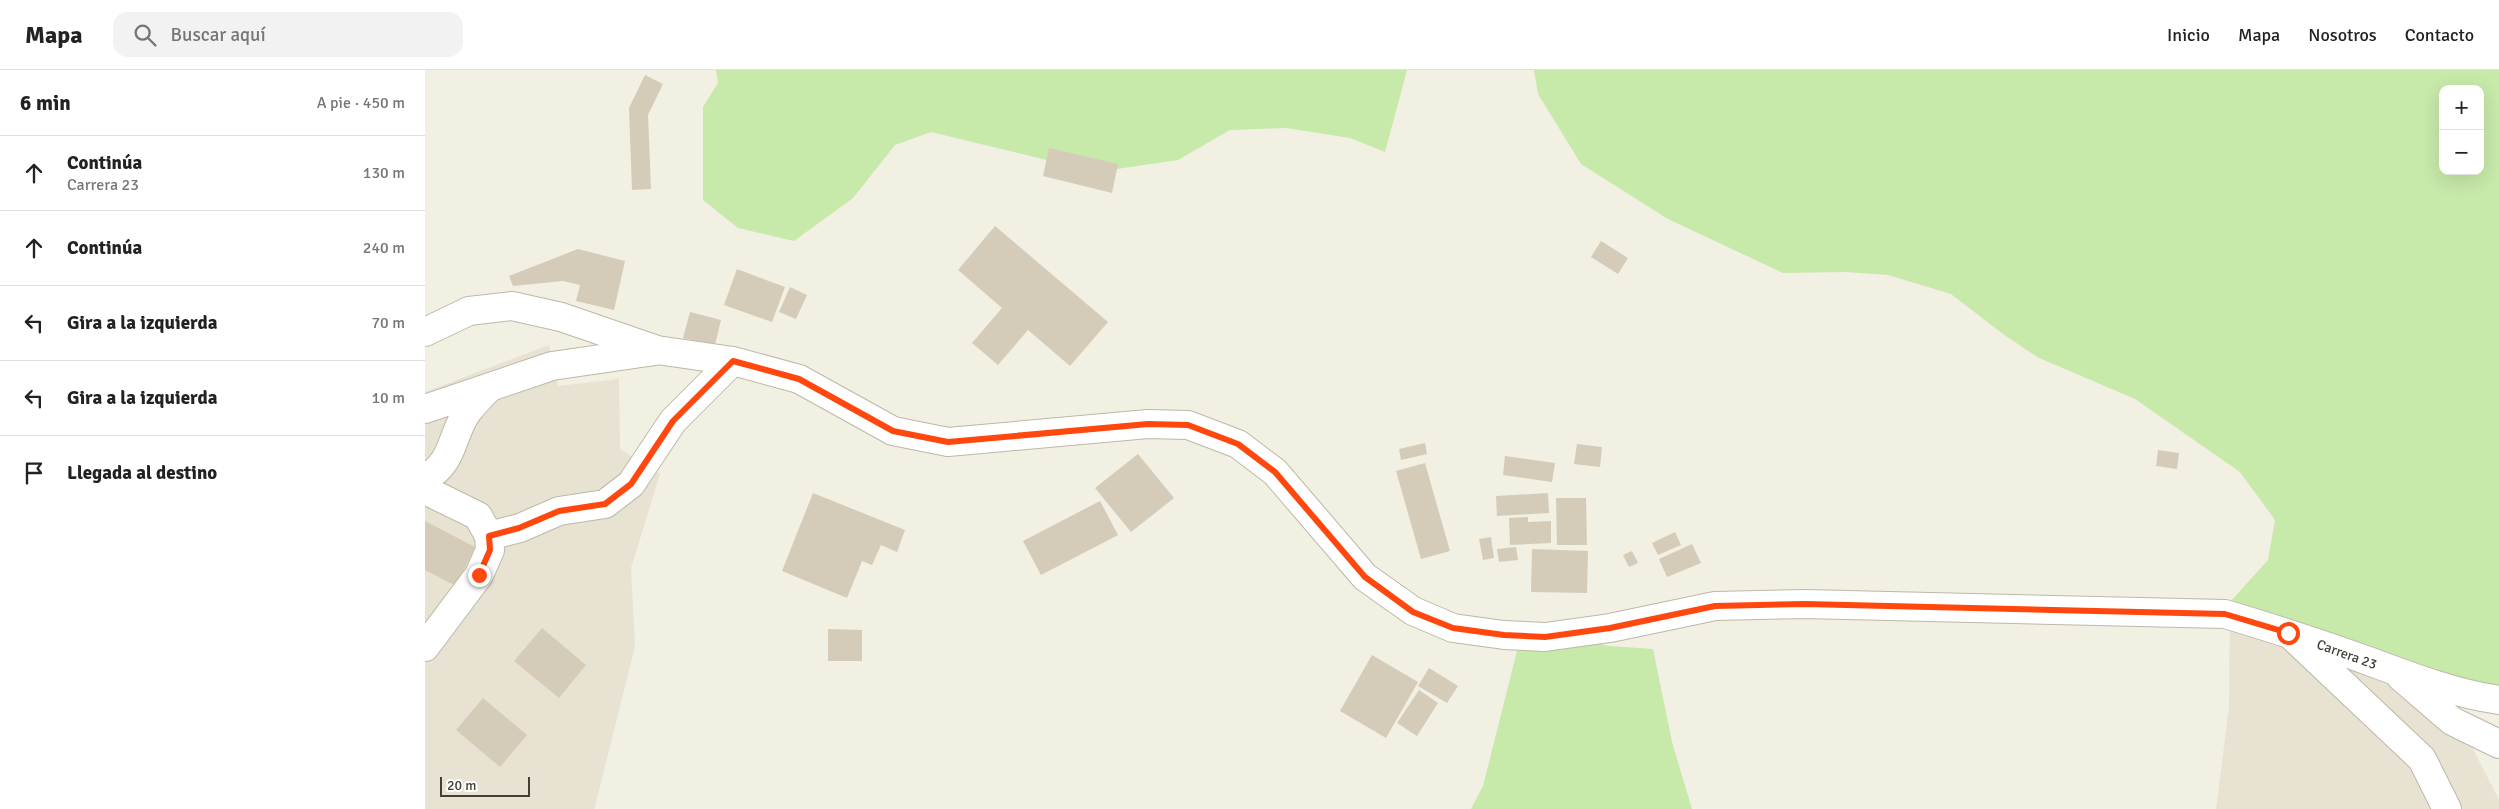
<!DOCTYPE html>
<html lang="es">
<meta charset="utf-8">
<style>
body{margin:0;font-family:Signika,sans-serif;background:#f2f2f2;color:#222}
.controls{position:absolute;right:15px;top:15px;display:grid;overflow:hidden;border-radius:10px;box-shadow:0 5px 20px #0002}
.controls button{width:45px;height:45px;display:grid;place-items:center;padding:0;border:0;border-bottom:1px solid #e0e0e0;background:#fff;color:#222;font:25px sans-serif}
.scale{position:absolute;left:15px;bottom:12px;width:90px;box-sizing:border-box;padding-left:5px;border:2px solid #443f33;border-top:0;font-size:14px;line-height:18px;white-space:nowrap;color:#443f33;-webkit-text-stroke:4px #fff;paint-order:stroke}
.stop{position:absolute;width:15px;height:15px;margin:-11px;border:4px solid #ff470e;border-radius:50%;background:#fff}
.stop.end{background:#ff470e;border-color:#fff;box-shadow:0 1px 5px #0008}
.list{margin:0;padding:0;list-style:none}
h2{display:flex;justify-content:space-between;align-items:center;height:65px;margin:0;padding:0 20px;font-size:21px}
h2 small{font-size:16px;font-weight:400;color:#767676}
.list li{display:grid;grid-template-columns:32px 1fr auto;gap:15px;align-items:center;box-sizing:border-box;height:75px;padding:0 20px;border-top:1px solid #e0e0e0}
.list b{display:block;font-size:19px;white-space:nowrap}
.list p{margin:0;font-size:16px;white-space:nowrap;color:#767676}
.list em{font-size:16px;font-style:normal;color:#767676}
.icon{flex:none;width:28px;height:28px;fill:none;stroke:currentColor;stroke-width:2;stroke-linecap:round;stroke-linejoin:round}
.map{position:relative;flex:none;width:2074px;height:739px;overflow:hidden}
header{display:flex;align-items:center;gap:30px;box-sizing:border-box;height:70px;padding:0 25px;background:#fff;border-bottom:1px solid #e0e0e0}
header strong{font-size:24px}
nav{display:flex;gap:28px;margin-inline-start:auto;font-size:18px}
.search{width:350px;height:45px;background:#f2f2f2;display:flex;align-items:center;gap:12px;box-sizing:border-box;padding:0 18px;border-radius:15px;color:#767676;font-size:19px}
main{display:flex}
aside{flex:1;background:#fff}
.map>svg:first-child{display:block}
.residential{fill:#e7e2d1}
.green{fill:#c7e9aa;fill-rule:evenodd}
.building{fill:#d4ccb8}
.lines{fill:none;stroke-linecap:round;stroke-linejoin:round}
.minor-casing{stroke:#beb8a6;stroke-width:30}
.minor{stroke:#fff;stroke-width:28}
.route{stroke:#ff470e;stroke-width:6}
.labels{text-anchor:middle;stroke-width:4.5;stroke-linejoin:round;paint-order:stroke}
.street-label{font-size:14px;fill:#443f33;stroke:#fff}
</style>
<header>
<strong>Mapa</strong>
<div class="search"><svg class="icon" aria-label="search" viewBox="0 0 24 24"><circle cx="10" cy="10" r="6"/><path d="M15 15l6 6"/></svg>Buscar aquí</div>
<nav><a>Inicio</a><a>Mapa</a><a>Nosotros</a><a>Contacto</a></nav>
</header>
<main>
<aside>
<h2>6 min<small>A pie · 450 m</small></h2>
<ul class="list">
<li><svg class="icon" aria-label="ahead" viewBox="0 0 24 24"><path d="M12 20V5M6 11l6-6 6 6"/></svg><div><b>Continúa</b><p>Carrera 23</p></div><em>130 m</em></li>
<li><svg class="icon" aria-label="ahead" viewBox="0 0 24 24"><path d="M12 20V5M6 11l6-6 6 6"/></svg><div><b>Continúa</b></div><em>240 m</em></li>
<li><svg class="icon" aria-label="left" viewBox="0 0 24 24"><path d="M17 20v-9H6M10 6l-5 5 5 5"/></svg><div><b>Gira a la izquierda</b></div><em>70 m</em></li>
<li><svg class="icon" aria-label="left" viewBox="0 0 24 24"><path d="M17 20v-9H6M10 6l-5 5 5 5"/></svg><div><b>Gira a la izquierda</b></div><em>10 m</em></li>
<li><svg class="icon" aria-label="arrive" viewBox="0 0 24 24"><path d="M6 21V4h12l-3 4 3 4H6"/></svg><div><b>Llegada al destino</b></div></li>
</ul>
</aside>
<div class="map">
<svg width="2074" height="739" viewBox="0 0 2074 739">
<rect width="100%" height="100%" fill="#f2efe3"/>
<path class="residential" d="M 124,275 L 133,316 L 194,309 L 195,379 L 235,404 L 206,498 L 210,576 L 170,736 L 169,739 L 0,739 L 0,322 Z
M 1805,532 L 1912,574 L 2047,677 L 2074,730 L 2074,739 L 1791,739 L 1804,637 Z"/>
<path class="green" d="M 291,0 L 982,0 L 960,82 L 925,68 L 861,58 L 805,60 L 753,90 L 671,102 L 506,62 L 470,75 L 428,128 L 369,171 L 313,158 L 278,130 L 278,37 L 293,13 Z
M 1109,0 L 2074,0 L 2074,619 L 2055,616 L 1805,532 L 1843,490 L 1850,450 L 1815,402 L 1710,329 L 1612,287 L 1578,264 L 1526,224 L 1463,205 L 1421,202 L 1358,203 L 1243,149 L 1156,94 L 1113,24 ZM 2018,19 L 2055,19 L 2055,101 L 2018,101 Z
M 1098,557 L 1184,576 L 1228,579 L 1247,672 L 1267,739 L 1046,739 L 1058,716 Z"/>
<path class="building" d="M 220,5 L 238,14 L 223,45 L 226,119 L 207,120 L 204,38 Z
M 624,78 L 693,94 L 687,123 L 618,106 Z
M 570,156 L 683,252 L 645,296 L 603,260 L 573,295 L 547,273 L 577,238 L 533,200 Z
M 1176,171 L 1203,188 L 1193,204 L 1166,187 Z
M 153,179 L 200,191 L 189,240 L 151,231 L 155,215 L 138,211 L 88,216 L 84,206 Z
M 312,199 L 360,217 L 347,252 L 299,235 Z
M 365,217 L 382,225 L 371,249 L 354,242 Z
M 265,242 L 296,250 L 290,275 L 258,268 Z
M 1000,373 L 1002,384 L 976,390 L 974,379 Z
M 1152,374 L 1177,377 L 1175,397 L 1149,394 Z
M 1733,380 L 1754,383 L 1752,399 L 1731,396 Z
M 713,384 L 749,428 L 706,462 L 670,418 Z
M 1080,386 L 1130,393 L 1127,412 L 1078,405 Z
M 1000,393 L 1025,481 L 996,489 L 971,401 Z
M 388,423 L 480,460 L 472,482 L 456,475 L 447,495 L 437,491 L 422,528 L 357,501 Z
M 1123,423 L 1124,443 L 1072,446 L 1071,426 Z
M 1131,428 L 1161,428 L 1162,475 L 1132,475 Z
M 675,431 L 693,465 L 616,505 L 598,471 Z
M 1103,447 L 1103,452 L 1126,451 L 1126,473 L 1085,475 L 1084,448 Z
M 0,451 L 50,477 L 31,516 L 0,500 Z
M 1250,462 L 1256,475 L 1233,485 L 1227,473 Z
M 1066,467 L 1069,488 L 1058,490 L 1054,469 Z
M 1267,474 L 1276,493 L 1242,507 L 1234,489 Z
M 1091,477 L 1093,490 L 1074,492 L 1072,479 Z
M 1107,479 L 1163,481 L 1162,523 L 1106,522 Z
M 1207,481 L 1213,493 L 1204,497 L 1198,485 Z
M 117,558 L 161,595 L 134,628 L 89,591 Z
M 403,559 L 437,560 L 437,591 L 403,591 Z
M 947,585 L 993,612 L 961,668 L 915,641 Z
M 1004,598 L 1033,616 L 1022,633 L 993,616 Z
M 994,620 L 1013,633 L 992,666 L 972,653 Z
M 58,628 L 102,665 L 75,697 L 31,660 Z"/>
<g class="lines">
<g class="minor-casing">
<path id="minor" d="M 0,262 L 44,241 L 87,236 L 136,247 L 232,280 L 308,291 L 374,309 L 468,361 L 523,372 L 723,354 L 763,355 L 813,374 L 850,402 L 940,507 L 988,541 L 1028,558 L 1079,565 L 1120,567 L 1185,558 L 1290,536 L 1380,534 L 1800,544 C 1850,559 1900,575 1949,593 C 1989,608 2032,624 2074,630
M 0,339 L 127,296 L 230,281
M 0,408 C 30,393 26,363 43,341 C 49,333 57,325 64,318
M 0,420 L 53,446 L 64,466 L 65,480 L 54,505 L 0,577
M 64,466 L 95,458 L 134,441 L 180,434 L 206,414 L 248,351 L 308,291
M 1870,569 L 1997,689 L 2022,739
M 1976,607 L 2027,651 L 2074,674"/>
</g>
<use href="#minor" class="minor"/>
</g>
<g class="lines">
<path class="route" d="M 54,505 L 65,480 L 64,466 L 94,458 L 134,441 L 180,434 L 206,414 L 248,351 L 308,291 L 374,309 L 468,361 L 523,372 L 723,354 L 763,355 L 813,374 L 850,402 L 940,507 L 988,542 L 1028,558 L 1079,565 L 1120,567 L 1185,558 L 1290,536 L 1380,534 L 1800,544 L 1863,563"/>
</g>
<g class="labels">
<g class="street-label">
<text transform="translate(1922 584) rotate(20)" y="5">Carrera 23</text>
</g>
</g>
</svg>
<div class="controls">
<button>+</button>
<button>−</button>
</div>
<div class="scale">20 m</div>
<div class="stop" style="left:1863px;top:563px"></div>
<div class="stop end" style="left:54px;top:505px"></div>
</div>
</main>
